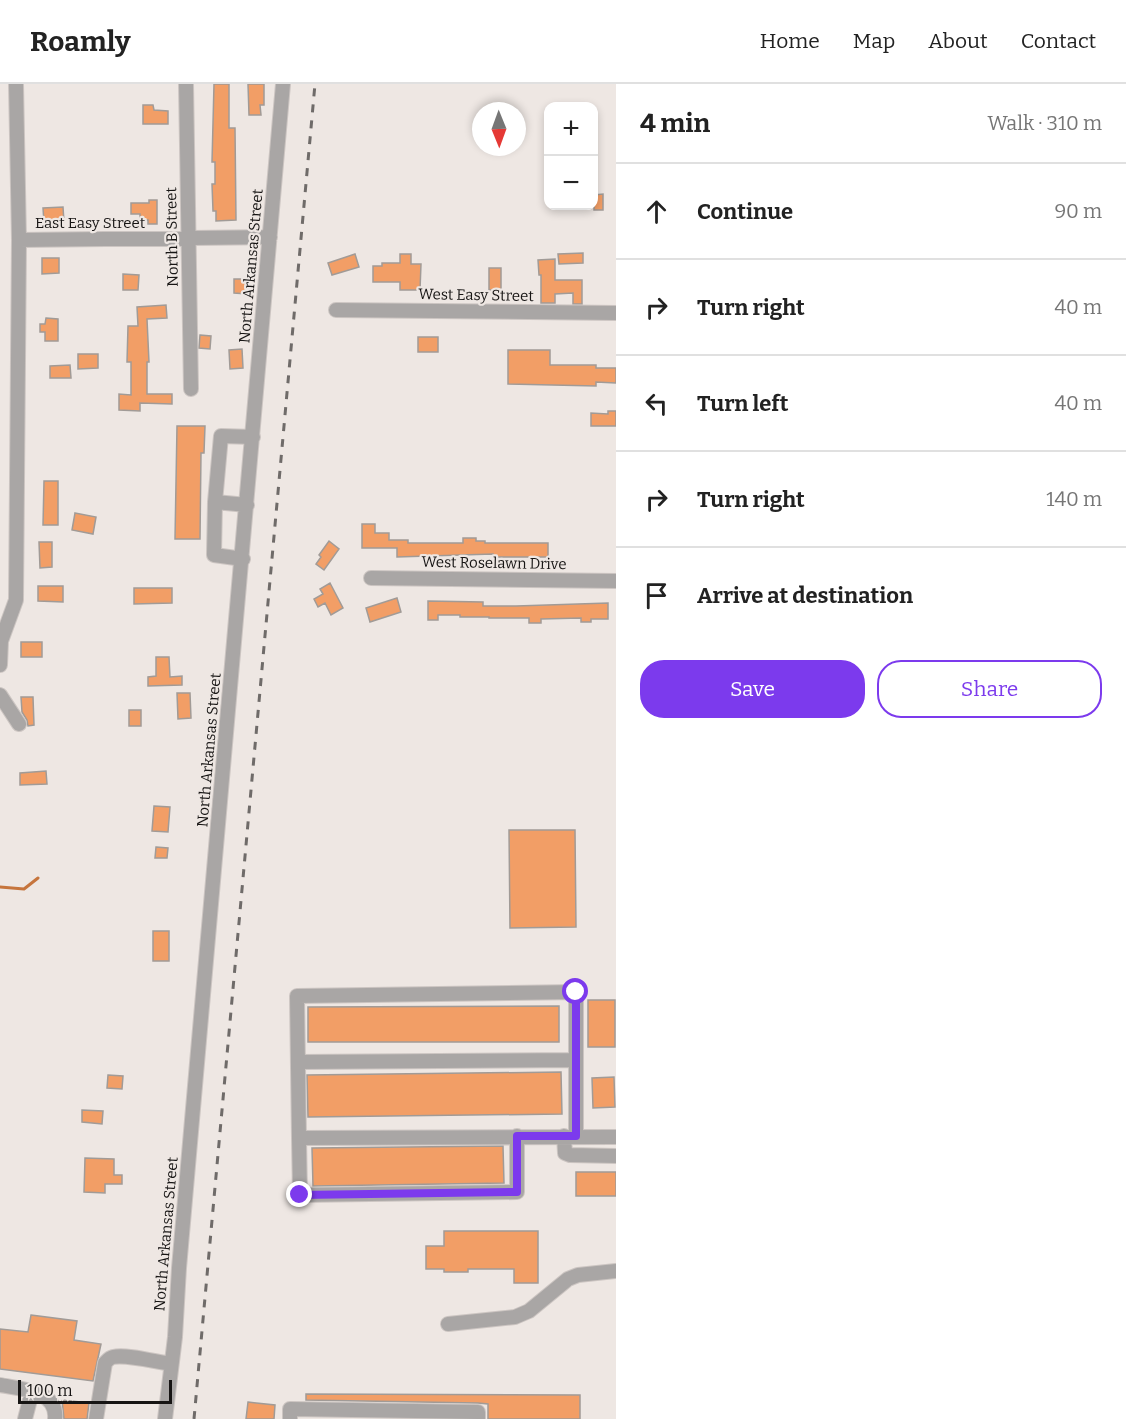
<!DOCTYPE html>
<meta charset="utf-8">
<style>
body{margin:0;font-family:Bitter,serif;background:#f6f6f6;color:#222}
.controls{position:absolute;right:18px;top:18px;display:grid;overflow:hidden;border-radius:12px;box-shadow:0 3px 9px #0003}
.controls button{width:54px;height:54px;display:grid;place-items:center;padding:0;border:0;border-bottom:2px solid #e0e0e0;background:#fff;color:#222;font:30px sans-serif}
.compass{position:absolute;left:472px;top:18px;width:54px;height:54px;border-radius:50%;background:#fff;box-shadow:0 3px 9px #0003;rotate:179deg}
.scale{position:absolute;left:18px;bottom:15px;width:154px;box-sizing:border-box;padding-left:6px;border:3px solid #171514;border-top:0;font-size:16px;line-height:21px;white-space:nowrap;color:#171514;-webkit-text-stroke:4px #eee7e3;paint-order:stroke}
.stop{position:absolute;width:18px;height:18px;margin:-14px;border:4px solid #7c3aed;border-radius:50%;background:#fff}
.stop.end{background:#7c3aed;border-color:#fff;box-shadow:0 2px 6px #0008}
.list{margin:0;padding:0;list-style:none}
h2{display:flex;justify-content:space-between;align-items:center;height:78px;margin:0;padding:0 24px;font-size:26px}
h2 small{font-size:20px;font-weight:400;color:#767676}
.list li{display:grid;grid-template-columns:39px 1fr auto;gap:18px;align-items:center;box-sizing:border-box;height:96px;padding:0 24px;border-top:2px solid #e0e0e0}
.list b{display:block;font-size:22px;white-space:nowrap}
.list em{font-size:20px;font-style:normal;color:#767676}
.actions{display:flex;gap:12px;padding:18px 24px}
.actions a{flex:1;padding:14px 0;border:2px solid #7c3aed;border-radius:24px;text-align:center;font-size:21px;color:#7c3aed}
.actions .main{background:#7c3aed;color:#fff}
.icon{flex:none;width:33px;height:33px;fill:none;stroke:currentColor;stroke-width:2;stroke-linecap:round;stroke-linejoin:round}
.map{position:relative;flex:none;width:616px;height:1335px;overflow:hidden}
header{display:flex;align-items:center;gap:36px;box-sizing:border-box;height:84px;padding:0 30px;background:#fff;border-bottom:2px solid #e0e0e0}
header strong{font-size:28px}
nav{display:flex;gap:33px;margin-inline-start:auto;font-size:21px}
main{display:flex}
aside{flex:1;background:#fff}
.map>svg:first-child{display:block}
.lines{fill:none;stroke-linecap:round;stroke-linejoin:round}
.stream{stroke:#c6753d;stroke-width:3}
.building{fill:#f29e66;stroke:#a19b97;stroke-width:1.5}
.minor-casing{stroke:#ccc5c2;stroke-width:16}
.minor{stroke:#a9a6a5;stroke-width:14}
.rail{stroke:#6f6b69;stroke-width:3;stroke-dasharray:8 8;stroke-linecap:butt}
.route{stroke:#7c3aed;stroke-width:8}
.labels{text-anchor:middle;stroke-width:4.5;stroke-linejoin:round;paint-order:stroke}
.street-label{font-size:15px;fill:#171514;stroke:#eee7e3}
</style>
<header>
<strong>Roamly</strong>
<nav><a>Home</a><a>Map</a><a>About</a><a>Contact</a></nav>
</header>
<main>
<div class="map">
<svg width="616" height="1335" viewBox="0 0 616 1335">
<rect width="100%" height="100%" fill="#eee7e3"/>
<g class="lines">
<path class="stream" d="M 0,803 L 24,805 L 38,794"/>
</g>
<path class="building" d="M 214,0 L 229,0 L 229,44 L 235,44 L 236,136 L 216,137 L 216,127 L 213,127 L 212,100 L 215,100 L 215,78 L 212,78 Z
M 248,0 L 264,0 L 264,21 L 260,21 L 261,31 L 249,31 Z
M 143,21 L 153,21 L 154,26 L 168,27 L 168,40 L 143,40 Z
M 603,110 L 603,126 L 594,126 L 594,111 Z
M 149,116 L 157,116 L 157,140 L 148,140 L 148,136 L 140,136 L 140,130 L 131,130 L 131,119 L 149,119 Z
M 63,123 L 64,138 L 44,139 L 43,124 Z
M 583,169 L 583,179 L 559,180 L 558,170 Z
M 355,170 L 359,183 L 332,191 L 328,179 Z
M 400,170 L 411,170 L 411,180 L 421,180 L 420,206 L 400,206 L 400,198 L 373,198 L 373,182 L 382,182 L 382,179 L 400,179 Z
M 42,174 L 59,174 L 59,189 L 42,190 Z
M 555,175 L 555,196 L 582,196 L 582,220 L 573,220 L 573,209 L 555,210 L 555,219 L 541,219 L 541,191 L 539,191 L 538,176 Z
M 489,184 L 501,184 L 501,206 L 489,206 Z
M 123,190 L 139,191 L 138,206 L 123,206 Z
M 234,195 L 247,195 L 247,210 L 234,209 Z
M 166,221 L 167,234 L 147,235 L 149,278 L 147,278 L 147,310 L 172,310 L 172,320 L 140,319 L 140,327 L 119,326 L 119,310 L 131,311 L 131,278 L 127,278 L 128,242 L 138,242 L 137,223 Z
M 46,234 L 58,235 L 58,257 L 45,257 L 45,248 L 40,248 L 40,240 L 45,240 Z
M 200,251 L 211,252 L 210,265 L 199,264 Z
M 418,253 L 438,253 L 438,268 L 418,268 Z
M 242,265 L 243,284 L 230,285 L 229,266 Z
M 508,266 L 550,266 L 550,281 L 596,281 L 596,284 L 616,284 L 616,299 L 596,298 L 596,302 L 508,300 Z
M 78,270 L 98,270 L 98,284 L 78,285 Z
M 70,281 L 71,294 L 50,294 L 50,282 Z
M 608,327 L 616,327 L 616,342 L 591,342 L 591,329 L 608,330 Z
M 177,342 L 205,342 L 204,369 L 201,369 L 200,455 L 175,455 Z
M 44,397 L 58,397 L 58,441 L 43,441 Z
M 75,429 L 96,433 L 93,450 L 72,446 Z
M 362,440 L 375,440 L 375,449 L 389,449 L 389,456 L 408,456 L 408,459 L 463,459 L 463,454 L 476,454 L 476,457 L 485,457 L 485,459 L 548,459 L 548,473 L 493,473 L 493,470 L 397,473 L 397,464 L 362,464 Z
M 329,457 L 339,465 L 324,486 L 316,480 L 321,473 L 319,471 Z
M 39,458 L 52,458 L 52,483 L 40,484 Z
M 330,499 L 343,524 L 331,531 L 325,519 L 318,523 L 314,515 L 323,510 L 320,505 Z
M 38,502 L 63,502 L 63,518 L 38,517 Z
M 134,504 L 172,504 L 172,519 L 134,520 Z
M 397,514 L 401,528 L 370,538 L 366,524 Z
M 428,517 L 483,518 L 483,522 L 516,522 L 608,519 L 608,535 L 591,535 L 591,538 L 581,538 L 581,534 L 541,535 L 541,539 L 529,539 L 529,534 L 489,534 L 489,533 L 460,533 L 460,531 L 438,531 L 438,536 L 428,536 Z
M 21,558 L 42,558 L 42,573 L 21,573 Z
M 156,573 L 169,573 L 170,593 L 182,592 L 182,601 L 148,602 L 148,593 L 156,592 Z
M 177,609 L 190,609 L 191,634 L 178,635 Z
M 21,613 L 33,613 L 34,641 L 28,642 L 27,636 L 22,628 Z
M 129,626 L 141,626 L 141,642 L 129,642 Z
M 46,687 L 47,700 L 20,701 L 20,689 Z
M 154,722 L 170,723 L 168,748 L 152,747 Z
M 509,746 L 575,746 L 576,843 L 510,844 Z
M 156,763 L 168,764 L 167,774 L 155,774 Z
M 153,847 L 169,847 L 169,877 L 153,877 Z
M 588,916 L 615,916 L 615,963 L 588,963 Z
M 559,922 L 559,958 L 308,958 L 308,923 Z
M 561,988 L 562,1030 L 308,1033 L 307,991 Z
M 108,991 L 123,992 L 122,1005 L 107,1004 Z
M 614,993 L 615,1023 L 593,1024 L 592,994 Z
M 82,1026 L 103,1027 L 102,1040 L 82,1038 Z
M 503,1062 L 504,1099 L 313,1102 L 312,1064 Z
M 85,1074 L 114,1075 L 114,1091 L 122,1091 L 122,1100 L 105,1100 L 105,1109 L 84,1108 Z
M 576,1088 L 616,1088 L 616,1112 L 576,1112 Z
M 444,1147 L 538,1147 L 538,1199 L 514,1199 L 514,1185 L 468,1185 L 468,1188 L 444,1188 L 444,1185 L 426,1185 L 426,1162 L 444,1162 Z
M 31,1231 L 77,1237 L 74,1256 L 101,1260 L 93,1297 L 0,1285 L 0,1245 L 28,1248 Z
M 306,1310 L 580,1311 L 580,1335 L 488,1335 L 488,1320 L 478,1319 L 306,1316 Z
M 62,1316 L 89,1319 L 87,1335 L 64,1335 Z
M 248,1318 L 275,1321 L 274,1335 L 246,1335 Z"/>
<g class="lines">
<g class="minor-casing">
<path id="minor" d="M 186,0 L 191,305
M 19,156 L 270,153
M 336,226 L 616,229
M 215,418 L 247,421
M 243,475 L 214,471 L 215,418 L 221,352 L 253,353
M 371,494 L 616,497
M 0,581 L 1,557 L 16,516 L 19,156 L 16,0
M 0,611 L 19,640
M 298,978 L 576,976
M 517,1052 L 517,1108 L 300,1111 L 299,1054 L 616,1053
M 564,1052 L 565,1069 L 570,1071 L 616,1072
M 299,1054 L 297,912 L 576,908 L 576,1052
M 448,1240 L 515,1233 L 529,1227 L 568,1195 L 578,1191 L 616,1187
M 0,1301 C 21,1305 58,1306 55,1335
M 25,1335 L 32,1308
M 96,1335 L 105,1279 C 108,1276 109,1274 113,1273 C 127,1270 156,1278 171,1280
M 165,1335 L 175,1253 L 179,1184 L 283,0
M 290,1335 L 290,1325 L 478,1328 L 478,1335"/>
</g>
<use href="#minor" class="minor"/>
<path class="rail" d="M 194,1335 L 315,0"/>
</g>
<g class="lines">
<path class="route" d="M 300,1111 L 517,1108 L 517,1052 L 576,1052 L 576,908"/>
</g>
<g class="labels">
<g class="street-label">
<text x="90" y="144">East Easy Street</text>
<text transform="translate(172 153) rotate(-91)" y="5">North B Street</text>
<text transform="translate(251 182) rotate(-85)" y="5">North Arkansas Street</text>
<text transform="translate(476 211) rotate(1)" y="5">West Easy Street</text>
<text transform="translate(494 479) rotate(1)" y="5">West Roselawn Drive</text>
<text transform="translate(209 666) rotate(-85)" y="5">North Arkansas Street</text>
<text transform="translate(166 1150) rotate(-85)" y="5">North Arkansas Street</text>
</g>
</g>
</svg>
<div class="controls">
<button>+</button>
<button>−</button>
</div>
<svg class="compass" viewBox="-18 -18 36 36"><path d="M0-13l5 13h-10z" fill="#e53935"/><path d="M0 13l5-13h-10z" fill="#767676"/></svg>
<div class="scale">100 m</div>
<div class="stop" style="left:576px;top:908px"></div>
<div class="stop end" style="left:300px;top:1111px"></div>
</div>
<aside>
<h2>4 min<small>Walk · 310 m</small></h2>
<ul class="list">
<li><svg class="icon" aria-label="ahead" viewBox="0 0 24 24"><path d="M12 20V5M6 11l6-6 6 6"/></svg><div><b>Continue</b></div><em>90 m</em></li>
<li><svg class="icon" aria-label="right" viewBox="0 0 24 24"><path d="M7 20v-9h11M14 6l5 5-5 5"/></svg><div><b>Turn right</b></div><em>40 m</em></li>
<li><svg class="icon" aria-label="left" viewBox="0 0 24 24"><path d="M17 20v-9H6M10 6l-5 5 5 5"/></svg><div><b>Turn left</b></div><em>40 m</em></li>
<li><svg class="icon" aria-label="right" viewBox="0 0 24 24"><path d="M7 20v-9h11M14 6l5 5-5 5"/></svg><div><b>Turn right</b></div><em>140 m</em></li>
<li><svg class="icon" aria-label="arrive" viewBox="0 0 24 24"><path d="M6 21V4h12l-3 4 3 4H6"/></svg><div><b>Arrive at destination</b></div></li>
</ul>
<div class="actions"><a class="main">Save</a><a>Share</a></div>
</aside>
</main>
